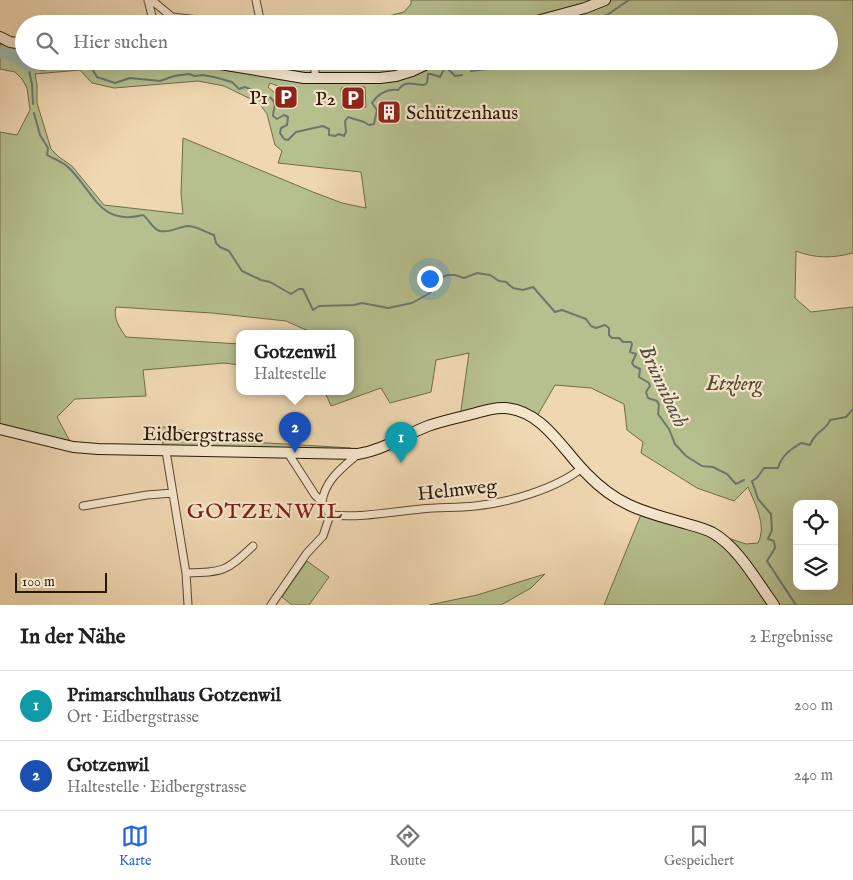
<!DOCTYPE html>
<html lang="de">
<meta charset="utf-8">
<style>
body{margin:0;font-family:"IM FELL English",serif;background:#f6f6f6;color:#202124}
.controls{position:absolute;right:15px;bottom:15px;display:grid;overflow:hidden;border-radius:10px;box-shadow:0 5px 20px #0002}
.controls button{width:45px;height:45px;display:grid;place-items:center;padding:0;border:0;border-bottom:1px solid #e0e0e0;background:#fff;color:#202124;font:25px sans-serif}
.scale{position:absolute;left:15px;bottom:12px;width:92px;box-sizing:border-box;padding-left:5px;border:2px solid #291706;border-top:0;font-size:14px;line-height:18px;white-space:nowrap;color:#291706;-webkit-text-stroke:4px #f5e5cc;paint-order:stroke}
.you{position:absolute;left:429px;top:278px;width:18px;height:18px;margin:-12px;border:4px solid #fff;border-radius:50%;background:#1a73e8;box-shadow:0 0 0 8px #1a73e833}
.badge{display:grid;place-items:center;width:32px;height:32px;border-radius:50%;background:#2563eb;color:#fff;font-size:16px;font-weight:700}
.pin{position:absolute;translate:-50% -41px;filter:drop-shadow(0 1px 2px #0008)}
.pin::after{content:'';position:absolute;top:26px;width:18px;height:15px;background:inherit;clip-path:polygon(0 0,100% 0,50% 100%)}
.popup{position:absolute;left:236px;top:330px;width:118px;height:65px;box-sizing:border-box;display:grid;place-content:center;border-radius:10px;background:#fff;filter:drop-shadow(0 1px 4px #0005);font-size:16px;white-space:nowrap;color:#757577}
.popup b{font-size:19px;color:#202124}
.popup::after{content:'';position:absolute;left:50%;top:100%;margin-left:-10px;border:10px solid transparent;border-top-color:#fff}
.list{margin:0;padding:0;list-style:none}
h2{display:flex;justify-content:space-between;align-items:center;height:65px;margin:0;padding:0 20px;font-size:21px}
h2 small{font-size:16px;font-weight:400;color:#757577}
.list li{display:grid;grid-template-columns:32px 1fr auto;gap:15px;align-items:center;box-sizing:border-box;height:70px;padding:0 20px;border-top:1px solid #e0e0e0}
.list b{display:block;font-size:19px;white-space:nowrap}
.list p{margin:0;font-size:16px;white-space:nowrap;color:#757577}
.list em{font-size:16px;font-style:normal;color:#757577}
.icon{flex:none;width:28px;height:28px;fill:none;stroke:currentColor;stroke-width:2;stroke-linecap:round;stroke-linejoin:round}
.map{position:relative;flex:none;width:853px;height:605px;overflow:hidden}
.search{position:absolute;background:#fff;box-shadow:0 5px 20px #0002;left:15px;right:15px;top:15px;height:55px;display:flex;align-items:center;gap:12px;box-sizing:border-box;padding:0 18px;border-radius:28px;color:#757577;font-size:19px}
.sheet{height:205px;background:#fff}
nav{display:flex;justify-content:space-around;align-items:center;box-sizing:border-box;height:70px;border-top:1px solid #e0e0e0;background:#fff;font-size:14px;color:#757577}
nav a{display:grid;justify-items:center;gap:2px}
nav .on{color:#2563eb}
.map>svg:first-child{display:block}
.green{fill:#b6bf8e;stroke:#706b4a;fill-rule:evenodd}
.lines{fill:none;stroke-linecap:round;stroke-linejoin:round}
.stream{stroke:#6d786c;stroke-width:2}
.river{stroke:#9ab9b0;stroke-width:11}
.street-casing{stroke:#5a4731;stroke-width:9}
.secondary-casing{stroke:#291706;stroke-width:12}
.street{stroke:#f5e5cc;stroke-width:7}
.secondary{stroke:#f5e5cc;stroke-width:10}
.labels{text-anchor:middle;stroke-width:4.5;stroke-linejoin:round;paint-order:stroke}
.poi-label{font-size:20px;fill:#291706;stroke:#f5e5cc;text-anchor:end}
.park-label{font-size:20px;font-style:italic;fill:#53492f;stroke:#f5e5cc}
.street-label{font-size:20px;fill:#291706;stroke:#f5e5cc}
.water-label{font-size:21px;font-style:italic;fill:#515042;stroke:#f5e5cc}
.quarter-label{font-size:22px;letter-spacing:1px;fill:#7a1f14;stroke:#f5e5cc}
</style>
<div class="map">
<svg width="853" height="605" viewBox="0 0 853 605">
<rect width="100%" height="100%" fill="#efd7b1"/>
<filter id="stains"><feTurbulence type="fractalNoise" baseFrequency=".004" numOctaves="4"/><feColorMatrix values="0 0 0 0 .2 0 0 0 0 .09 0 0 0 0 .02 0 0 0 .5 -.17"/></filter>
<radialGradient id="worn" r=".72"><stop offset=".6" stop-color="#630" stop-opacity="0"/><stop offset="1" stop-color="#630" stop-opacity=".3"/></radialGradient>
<path class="green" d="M 411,0 L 853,0 L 853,253 C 833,258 816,259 796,251 L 795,298 L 811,312 L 853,307 L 853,605 L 604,605 L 642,512 L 724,540 L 731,539 L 746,544 L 758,543 C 767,525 755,504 748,487 L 734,501 L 697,488 L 641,453 L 643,442 L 627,430 L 624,404 L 591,388 L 555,385 L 536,418 L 513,409 L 460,417 L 469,353 L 436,360 L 431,392 L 390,403 L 381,388 L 331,406 L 325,392 L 350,392 L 350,334 L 315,334 L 286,321 L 212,313 L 116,307 C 113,318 119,327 126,337 L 240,344 L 240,365 L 224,363 L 143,370 L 146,396 L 75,399 L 57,417 L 73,447 L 0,429 L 0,132 L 17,135 L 30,110 L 27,88 L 22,79 L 15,72 L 0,69 L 0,37 L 24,44 L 24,61 L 158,62 L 289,76 L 291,61 L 829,61 L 829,24 L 358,24 L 404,12 L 411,4 ZM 80,70 L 92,83 L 114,88 L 198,81 L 224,86 L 259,103 L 267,114 L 275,145 L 282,151 L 278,163 L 361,172 L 366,208 L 342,203 L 313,192 L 183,138 L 181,193 L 183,214 L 104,205 L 72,166 L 59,157 L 51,149 L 37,103 L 37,85 L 35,74 ZM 270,83 C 280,87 290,90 295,100 L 292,108 L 268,87 ZM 365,87 L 366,107 L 342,108 L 341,88 ZM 797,504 L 834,504 L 834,586 L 797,586 Z
M 156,427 L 165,427 L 235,441 L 351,448 L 353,454 L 166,451 Z
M 307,561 L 329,577 L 309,605 L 292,605 L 282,597 Z
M 545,574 L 531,588 L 501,605 L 429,605 L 477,595 Z"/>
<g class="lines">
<path class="stream" d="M 582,24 L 585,21 L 607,15 L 629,0
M 28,66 L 32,84 L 33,104
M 35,68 L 43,70 L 50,67 L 87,64 L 92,69 L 97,77 L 115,83 L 130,78 L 160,81 L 174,76 L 189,74 L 195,76 L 202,75 L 214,77 L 232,82 L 239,89 L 245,87 L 271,98 C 278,105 273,108 273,116 L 277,119 L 284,115 L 288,117 L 287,125 L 281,128 L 280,133 L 284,139 L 288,140 L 296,132 L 323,126 L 329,129 L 329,135 L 335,136 L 339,134 L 344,136 L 346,132 L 345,121 L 348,117 L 364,122 L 369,125 L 374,124 L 377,110 L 372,103 C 378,94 387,89 398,90 C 406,79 413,85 424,85 L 427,83 L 428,74 L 431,74 L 440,77 L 444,69 L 448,69 L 455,76 L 462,75
M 471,71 L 489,69 L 492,61
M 34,113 L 40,135 L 48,148 L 47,155 C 54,159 65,163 70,169 C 95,194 100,226 143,215 C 149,219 152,229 160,231 C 170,233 179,227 187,226 C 197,226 205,232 214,235 L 216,243 L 220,247 L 229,251 L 242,271 L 261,280 L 270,282 L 291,294 L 299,289 L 303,289 L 313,310 L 319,306 L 354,305 L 362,303 L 388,308 L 412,303 L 430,293 L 439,279 L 447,275 L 455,275 L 464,278 L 477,273 L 490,275 L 499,281 L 506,282 L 513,288 L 523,290 L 533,287 L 555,312 L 562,310 L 586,319 L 591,326 L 596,328 L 605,325 L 609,328 L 609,335 L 612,338 L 619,338 L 623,342 L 631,342 L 632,344 L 630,352 L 636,354 L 632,363 L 634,366 L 640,369 L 639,377 L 649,383 L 650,386 L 646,392 L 648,398 L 657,401 L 659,405 L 658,414 L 669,429 L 675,444 L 686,456 L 702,466 L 713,467 L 727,474 L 736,484 L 744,480
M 796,605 L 767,561 L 775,548 L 774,541 L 768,539 L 772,530 L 771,514 L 758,499 L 752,481 L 757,478 L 764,468 L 778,468 C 782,455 790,450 801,443 L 810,445 C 811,443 812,440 814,438 C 819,430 827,429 830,420 L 846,417 L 853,409"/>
<path class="river" d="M 0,52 L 12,55 L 28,66"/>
<g class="street-casing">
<path id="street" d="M 148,0 L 154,24
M 256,0 L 261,24
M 148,1 L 154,2 L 172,17 L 225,23
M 309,61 L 315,66 L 315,78
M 166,451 L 186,573 L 188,605
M 322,502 C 325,480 342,468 358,454
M 83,506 L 147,495 L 173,493
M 330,515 C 360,518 391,512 421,509 C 439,507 457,508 475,506 C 507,503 556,489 582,468
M 186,573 C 223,572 226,572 253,546
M 271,605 L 307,553 L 323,536 L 330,515 L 322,502 L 315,495 L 288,453"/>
</g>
<g class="secondary-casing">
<path id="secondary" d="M 526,24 L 585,8 L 605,0
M 0,37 L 10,42 L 24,44
M 121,61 L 161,61
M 167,61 L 214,63 L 304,78 L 380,78 L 396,76 L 412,71 L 433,61
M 0,429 L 73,447 L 98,449 L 358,454 C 384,450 404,435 428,426 C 442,421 457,418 472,414 C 483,411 494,407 505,408 C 544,411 563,451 588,475 C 615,503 640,511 677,521 C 689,525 702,527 713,533 C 738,547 757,582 774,605"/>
</g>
<use href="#street" class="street"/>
<use href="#secondary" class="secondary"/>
</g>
<defs>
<g id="parking-square" transform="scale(1.25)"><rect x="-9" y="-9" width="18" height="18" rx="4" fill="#8f2418" stroke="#f5e5cc"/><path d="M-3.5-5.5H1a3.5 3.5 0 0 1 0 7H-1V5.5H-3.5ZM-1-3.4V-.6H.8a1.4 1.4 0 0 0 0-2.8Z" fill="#fff"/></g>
<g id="building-square" transform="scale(1.25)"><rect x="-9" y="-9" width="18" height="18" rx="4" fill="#8f2418" stroke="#f5e5cc"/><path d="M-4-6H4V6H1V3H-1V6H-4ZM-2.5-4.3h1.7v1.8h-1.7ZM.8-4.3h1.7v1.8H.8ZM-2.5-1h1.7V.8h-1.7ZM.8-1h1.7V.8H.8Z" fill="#fff"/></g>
</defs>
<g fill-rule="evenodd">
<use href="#parking-square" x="286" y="97"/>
<use href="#parking-square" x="353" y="98"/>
<use href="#building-square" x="389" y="112"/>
</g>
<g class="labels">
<g class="poi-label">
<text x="268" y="104">P1</text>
<text x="336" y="105">P2</text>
<text x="406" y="119" text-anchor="start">Schützenhaus</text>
</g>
<g class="park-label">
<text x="734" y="390">Etzberg</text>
</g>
<g class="street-label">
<text transform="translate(203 434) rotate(1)" y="7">Eidbergstrasse</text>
<text transform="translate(457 489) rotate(-6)" y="7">Helmweg</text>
</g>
<g class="water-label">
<text transform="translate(664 386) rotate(65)" y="7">Brünnibach</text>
</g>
<g class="quarter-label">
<text x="265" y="518">GOTZENWIL</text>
</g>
</g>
<rect width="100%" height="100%" filter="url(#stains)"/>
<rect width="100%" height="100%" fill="url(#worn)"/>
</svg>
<div class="controls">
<button><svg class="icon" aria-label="locate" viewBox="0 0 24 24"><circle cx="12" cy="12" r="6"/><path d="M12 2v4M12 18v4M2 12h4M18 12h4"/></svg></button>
<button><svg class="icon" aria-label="layers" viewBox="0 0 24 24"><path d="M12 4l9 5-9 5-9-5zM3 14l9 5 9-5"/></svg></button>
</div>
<div class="scale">100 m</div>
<div class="you"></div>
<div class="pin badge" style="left:401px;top:463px;background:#0f9aa8">1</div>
<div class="pin badge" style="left:295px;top:453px;background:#1a4fb4">2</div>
<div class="popup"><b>Gotzenwil</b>Haltestelle</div>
<div class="search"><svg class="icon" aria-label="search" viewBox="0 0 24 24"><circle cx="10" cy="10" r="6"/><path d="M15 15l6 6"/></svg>Hier suchen</div>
</div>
<section class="sheet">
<h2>In der Nähe<small>2 Ergebnisse</small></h2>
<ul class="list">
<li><span class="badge" style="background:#0f9aa8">1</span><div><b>Primarschulhaus Gotzenwil</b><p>Ort · Eidbergstrasse</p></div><em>200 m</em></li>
<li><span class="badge" style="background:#1a4fb4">2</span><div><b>Gotzenwil</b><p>Haltestelle · Eidbergstrasse</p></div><em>240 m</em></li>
</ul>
</section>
<nav>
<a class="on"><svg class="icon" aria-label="map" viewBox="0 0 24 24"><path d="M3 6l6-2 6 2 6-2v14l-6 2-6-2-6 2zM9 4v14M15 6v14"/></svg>Karte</a>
<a><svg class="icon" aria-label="directions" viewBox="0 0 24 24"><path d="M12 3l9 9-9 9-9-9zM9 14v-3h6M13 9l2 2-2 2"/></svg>Route</a>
<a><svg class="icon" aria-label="saved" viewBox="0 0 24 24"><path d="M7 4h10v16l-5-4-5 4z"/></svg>Gespeichert</a>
</nav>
